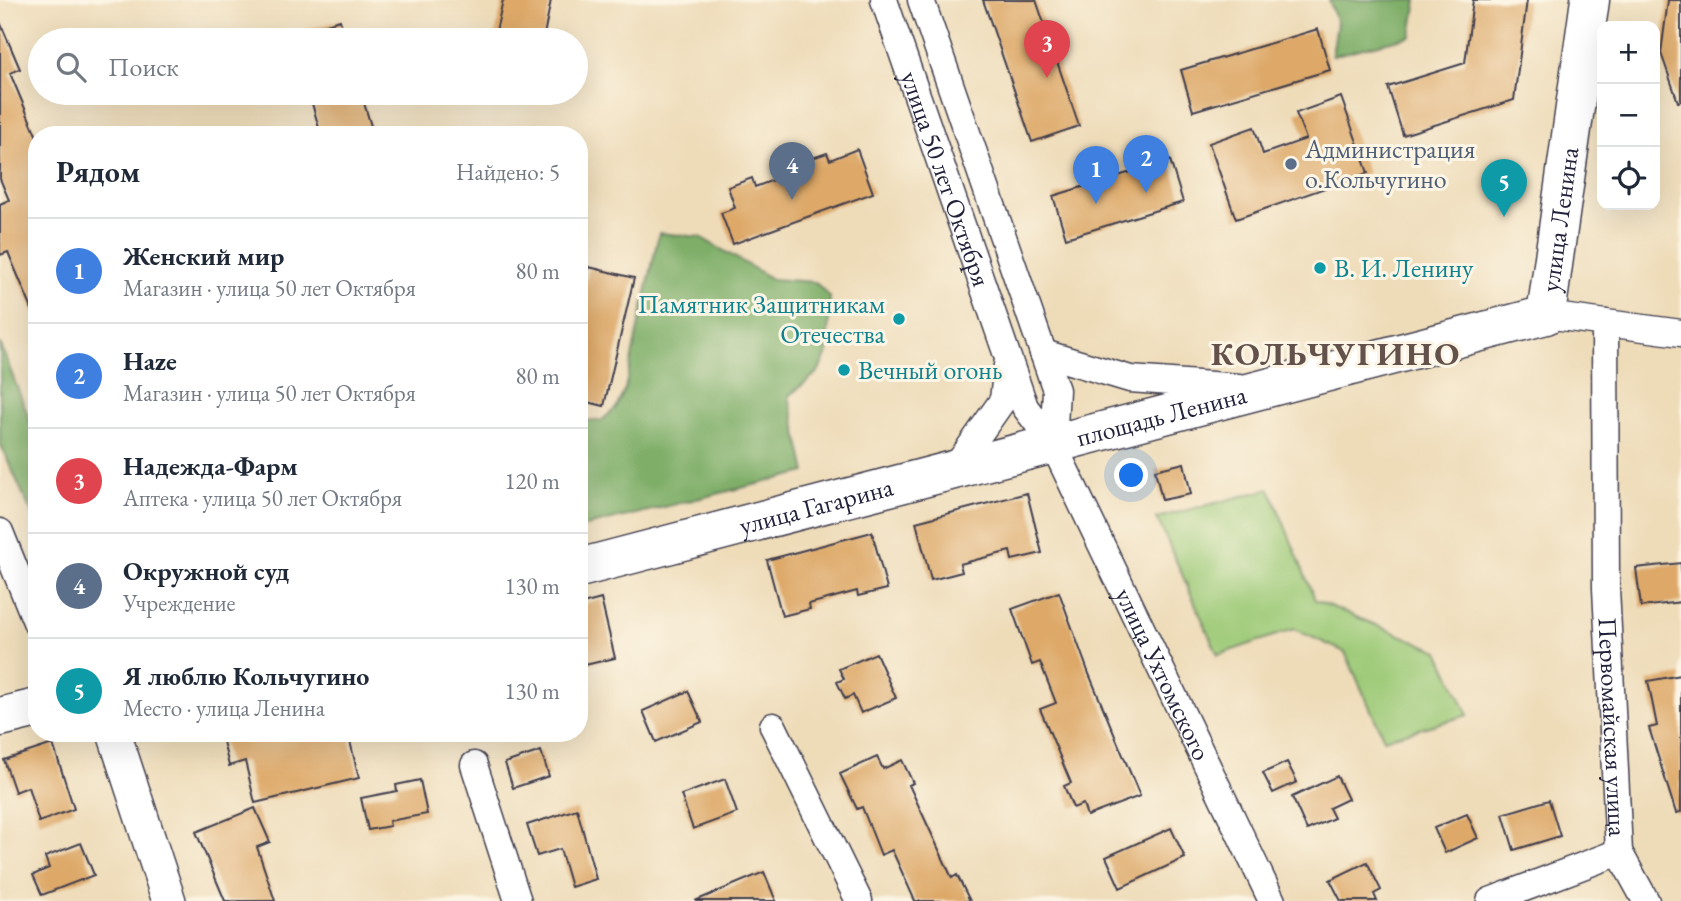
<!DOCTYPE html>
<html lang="ru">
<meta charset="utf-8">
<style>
body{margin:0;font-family:"EB Garamond",serif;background:#f2f2f3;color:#1f2937}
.controls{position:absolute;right:21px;top:21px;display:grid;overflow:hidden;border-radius:14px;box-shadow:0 7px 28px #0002}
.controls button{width:63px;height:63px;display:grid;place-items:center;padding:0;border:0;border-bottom:2px solid #e0e1e3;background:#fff;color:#1f2937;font:35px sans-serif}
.you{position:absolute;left:1132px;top:476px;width:24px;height:24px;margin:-18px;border:5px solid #fff;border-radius:50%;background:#1a73e8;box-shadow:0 0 0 10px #1a73e833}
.badge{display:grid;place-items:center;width:46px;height:46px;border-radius:50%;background:#b5179e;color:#fff;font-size:23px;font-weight:700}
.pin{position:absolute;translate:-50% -58px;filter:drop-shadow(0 2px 4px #0008)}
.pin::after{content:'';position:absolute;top:37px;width:24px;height:21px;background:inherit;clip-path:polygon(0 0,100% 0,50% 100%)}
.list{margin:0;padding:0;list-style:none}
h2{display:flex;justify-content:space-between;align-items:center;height:91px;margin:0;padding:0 28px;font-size:30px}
h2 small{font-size:23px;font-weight:400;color:#747a83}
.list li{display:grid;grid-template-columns:46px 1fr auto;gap:21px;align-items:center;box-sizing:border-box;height:105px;padding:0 28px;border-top:2px solid #e0e1e3}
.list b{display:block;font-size:26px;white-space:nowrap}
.list p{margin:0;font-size:23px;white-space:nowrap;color:#747a83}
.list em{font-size:23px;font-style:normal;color:#747a83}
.icon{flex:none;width:38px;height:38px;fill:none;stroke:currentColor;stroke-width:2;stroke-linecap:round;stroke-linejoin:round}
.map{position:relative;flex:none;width:1681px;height:901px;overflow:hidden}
.search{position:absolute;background:#fff;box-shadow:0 7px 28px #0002;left:28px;top:28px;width:560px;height:77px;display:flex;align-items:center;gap:18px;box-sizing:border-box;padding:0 24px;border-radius:38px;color:#747a83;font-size:26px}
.panel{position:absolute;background:#fff;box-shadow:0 7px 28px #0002;left:28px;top:126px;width:560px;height:616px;border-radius:28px}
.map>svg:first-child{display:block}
.green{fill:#9eca78;stroke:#60765a;stroke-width:2}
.forest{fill:#7eae68;stroke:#506852;stroke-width:2}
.building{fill:#dda868}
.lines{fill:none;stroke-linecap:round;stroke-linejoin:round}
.minor-casing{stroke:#413e4e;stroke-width:29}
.tertiary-casing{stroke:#413e4e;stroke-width:36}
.secondary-casing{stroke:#413e4e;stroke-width:41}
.minor{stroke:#fff;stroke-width:26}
.tertiary{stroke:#fff;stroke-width:33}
.secondary{stroke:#fff;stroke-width:38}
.service-dot{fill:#5c6f8a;stroke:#fcf5e5;stroke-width:2.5}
.culture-dot{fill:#0f9aa8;stroke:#fcf5e5;stroke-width:2.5}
.labels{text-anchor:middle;stroke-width:6;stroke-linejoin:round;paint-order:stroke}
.service-label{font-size:26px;fill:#4e5e75;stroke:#fcf5e5;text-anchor:start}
.street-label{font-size:26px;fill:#22223b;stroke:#fcf5e5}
.culture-label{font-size:26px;fill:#0d838f;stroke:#fcf5e5;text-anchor:start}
.district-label{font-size:33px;font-weight:bold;letter-spacing:2px;fill:#63514b;stroke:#fcf5e5}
</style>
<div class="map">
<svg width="1681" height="901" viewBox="0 0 1681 901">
<rect width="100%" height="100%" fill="#fcf5e5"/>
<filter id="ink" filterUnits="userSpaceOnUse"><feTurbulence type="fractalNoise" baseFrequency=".0143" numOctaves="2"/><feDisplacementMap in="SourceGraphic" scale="14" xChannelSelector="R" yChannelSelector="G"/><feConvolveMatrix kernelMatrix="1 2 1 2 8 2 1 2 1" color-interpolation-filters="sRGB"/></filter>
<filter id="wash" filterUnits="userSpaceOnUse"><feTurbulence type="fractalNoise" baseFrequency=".00686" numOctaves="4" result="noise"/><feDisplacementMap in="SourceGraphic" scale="28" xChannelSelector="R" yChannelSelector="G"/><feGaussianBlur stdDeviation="1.57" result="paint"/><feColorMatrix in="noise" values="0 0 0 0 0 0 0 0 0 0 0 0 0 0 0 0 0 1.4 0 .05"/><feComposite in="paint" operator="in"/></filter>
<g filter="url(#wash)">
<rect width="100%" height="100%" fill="#eedcb9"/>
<path class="green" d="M 1270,489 L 1315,600 L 1439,651 L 1468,715 L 1384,739 L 1345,652 L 1294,629 L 1218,655 L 1157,518 Z"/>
<path class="forest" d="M 1329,0 L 1417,0 L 1411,36 L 1332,56 L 1337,23 Z
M 659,233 L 700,237 L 772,279 L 815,282 L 830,297 L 827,354 L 818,372 L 789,396 L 806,472 L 579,528 L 579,420 L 601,421 L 616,408 L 625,389 Z
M 0,343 L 37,439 L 37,525 L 0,443 Z"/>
<g id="blocks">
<path class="building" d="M 503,0 L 551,0 L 543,40 L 494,40 Z
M 983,0 L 1036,0 L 1079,126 L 1032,142 Z
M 1473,0 L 1527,0 L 1514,100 L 1403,135 L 1388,87 L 1465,63 Z
M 1668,0 L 1681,0 L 1681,101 L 1678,102 L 1661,53 Z
M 340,20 L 346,40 L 288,40 L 288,35 Z
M 0,22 L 20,69 L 10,73 L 37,137 L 37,321 L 8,252 L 0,255 L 0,204 L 9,200 L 0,179 Z
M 1318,29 L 1330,70 L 1193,111 L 1181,70 Z
M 309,93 L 361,93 L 371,126 L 362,129 L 364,135 L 321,135 Z
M 1341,97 L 1368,173 L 1236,219 L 1209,143 L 1254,127 L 1263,154 L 1306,139 L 1296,113 Z
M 857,149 L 873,193 L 733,244 L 721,213 L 735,208 L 728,187 L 752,178 L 755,187 L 803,169 L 801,162 L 827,153 L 830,160 Z
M 1170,160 L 1183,202 L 1066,238 L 1053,196 Z
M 589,267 L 634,278 L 604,406 L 579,400 L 579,309 Z
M 1184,463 L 1191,494 L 1162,500 L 1155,470 Z
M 1027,493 L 1042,553 L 1012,560 L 1010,551 L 960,564 L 962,572 L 931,580 L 916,522 Z
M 872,532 L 887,589 L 858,596 L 857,591 L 809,604 L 810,609 L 782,616 L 767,560 Z
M 1681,563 L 1681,602 L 1641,607 L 1636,568 Z
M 1059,592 L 1089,674 L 1140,796 L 1087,816 L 1083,804 L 1073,808 L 1064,786 L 1071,783 L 1040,709 L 1056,703 L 1040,662 L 1032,665 L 1012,609 Z
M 601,599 L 615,658 L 585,665 L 583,656 L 579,657 L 579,605 Z
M 876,653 L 896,698 L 861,713 L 853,695 L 845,699 L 837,682 L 844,679 L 839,669 Z
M 1681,675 L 1681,812 L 1676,813 L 1649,728 L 1657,726 L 1648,681 Z
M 688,691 L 702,722 L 656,742 L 643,711 Z
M 221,733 L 348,733 L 359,778 L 255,803 L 245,761 L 229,766 Z
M 53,744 L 74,809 L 39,822 L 28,787 L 15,792 L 4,760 Z
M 541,751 L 549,776 L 513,788 L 505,763 Z
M 877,757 L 883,769 L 902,760 L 913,783 L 909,785 L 952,878 L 957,875 L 970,901 L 915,901 L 892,850 L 881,855 L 862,807 L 857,809 L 840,774 Z
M 1287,762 L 1297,782 L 1273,793 L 1263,773 Z
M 1337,776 L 1348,799 L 1329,808 L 1334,818 L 1307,830 L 1292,797 Z
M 725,779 L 737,813 L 693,829 L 681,795 Z
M 420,780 L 427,814 L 389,821 L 390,826 L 368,830 L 361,798 L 397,791 L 396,785 Z
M 1549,800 L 1560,836 L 1514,850 L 1503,814 Z
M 255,808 L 270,842 L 257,847 L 275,901 L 225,901 L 196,832 Z
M 577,809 L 596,879 L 571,887 L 560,849 L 537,856 L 527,825 Z
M 1467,814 L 1478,838 L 1445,853 L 1434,828 Z
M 1171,828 L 1185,858 L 1120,888 L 1106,857 Z
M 81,843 L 94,875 L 42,895 L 33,875 L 49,868 L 45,857 Z
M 1367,862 L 1381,890 L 1374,894 L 1377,901 L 1341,901 L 1330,880 Z
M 764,872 L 776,901 L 695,901 Z"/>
</g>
</g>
<g filter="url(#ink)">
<use href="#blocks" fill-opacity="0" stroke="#413e4e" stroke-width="2"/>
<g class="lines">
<g class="minor-casing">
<g id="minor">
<path id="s1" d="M 884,0 L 1025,407 L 1053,444 L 1272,901"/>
<path d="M 921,0 L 1056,390 L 1053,444"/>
<path d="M 1546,315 L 1681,333"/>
<path id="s2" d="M 1605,323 L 1606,588 L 1619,852 L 1646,901"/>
<path d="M 1043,353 L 1130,379 L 1239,387"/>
<path d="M 953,471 L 1003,400 L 1007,365"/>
<path d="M 0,532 L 37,624"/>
<path d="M 773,726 L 859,901"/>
<path d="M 474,765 L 518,901"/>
<path d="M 1490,901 L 1619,852"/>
</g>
</g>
<g class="tertiary-casing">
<path id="tertiary" d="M 114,733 L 169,901"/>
</g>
<g class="secondary-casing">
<g id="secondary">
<path id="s3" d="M 579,568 L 1546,315 L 1590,0"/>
<path d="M 0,717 L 37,708"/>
</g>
</g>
<use href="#minor" class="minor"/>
<use href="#tertiary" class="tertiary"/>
<use href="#secondary" class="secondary"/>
</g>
</g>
<circle class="service-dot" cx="1291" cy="164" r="7"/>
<g class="culture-dot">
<circle cx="1320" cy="268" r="7"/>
<circle cx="899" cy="319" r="7"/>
<circle cx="844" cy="370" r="7"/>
</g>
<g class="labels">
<g class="service-label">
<text x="1305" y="158">Администрация<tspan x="1305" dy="30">о.Кольчугино</tspan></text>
</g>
<g class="street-label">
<text dy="9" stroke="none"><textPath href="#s1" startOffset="189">улица 50 лет Октября</textPath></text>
<text dy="9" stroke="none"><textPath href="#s3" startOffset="1096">улица Ленина</textPath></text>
<text dy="9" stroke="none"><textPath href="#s3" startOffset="602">площадь Ленина</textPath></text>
<text dy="9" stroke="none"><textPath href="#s3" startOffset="245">улица Гагарина</textPath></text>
<text dy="9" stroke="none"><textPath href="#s1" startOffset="732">улица Ухтомского</textPath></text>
<text dy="9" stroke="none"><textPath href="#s2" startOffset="404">Первомайская улица</textPath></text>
</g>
<g class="culture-label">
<text x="1334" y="277">В. И. Ленину</text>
<text x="885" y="313" text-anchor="end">Памятник Защитникам<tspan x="885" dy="30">Отечества</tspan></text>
<text x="858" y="379">Вечный огонь</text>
</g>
<g class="district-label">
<text x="1336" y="365">КОЛЬЧУГИНО</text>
</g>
</g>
</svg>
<div class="controls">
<button>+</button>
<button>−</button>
<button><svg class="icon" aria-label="locate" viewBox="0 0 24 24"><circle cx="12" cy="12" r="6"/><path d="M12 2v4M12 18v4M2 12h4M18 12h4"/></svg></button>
</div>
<div class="you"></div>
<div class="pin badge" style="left:1096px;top:204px;background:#3f7fe0">1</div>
<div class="pin badge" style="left:1146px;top:193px;background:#3f7fe0">2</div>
<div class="pin badge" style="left:1047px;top:78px;background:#e0444e">3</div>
<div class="pin badge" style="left:792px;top:200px;background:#5c6f8a">4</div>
<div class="pin badge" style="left:1504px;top:217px;background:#0f9aa8">5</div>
<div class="search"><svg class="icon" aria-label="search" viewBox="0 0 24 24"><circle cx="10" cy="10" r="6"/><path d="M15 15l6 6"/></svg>Поиск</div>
<section class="panel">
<h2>Рядом<small>Найдено: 5</small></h2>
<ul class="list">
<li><span class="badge" style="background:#3f7fe0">1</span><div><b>Женский мир</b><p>Магазин · улица 50 лет Октября</p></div><em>80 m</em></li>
<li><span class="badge" style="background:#3f7fe0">2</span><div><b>Haze</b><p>Магазин · улица 50 лет Октября</p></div><em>80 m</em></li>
<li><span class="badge" style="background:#e0444e">3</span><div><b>Надежда-Фарм</b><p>Аптека · улица 50 лет Октября</p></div><em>120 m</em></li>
<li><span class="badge" style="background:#5c6f8a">4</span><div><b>Окружной суд</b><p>Учреждение</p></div><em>130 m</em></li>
<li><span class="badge" style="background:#0f9aa8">5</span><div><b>Я люблю Кольчугино</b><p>Место · улица Ленина</p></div><em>130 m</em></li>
</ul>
</section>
</div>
